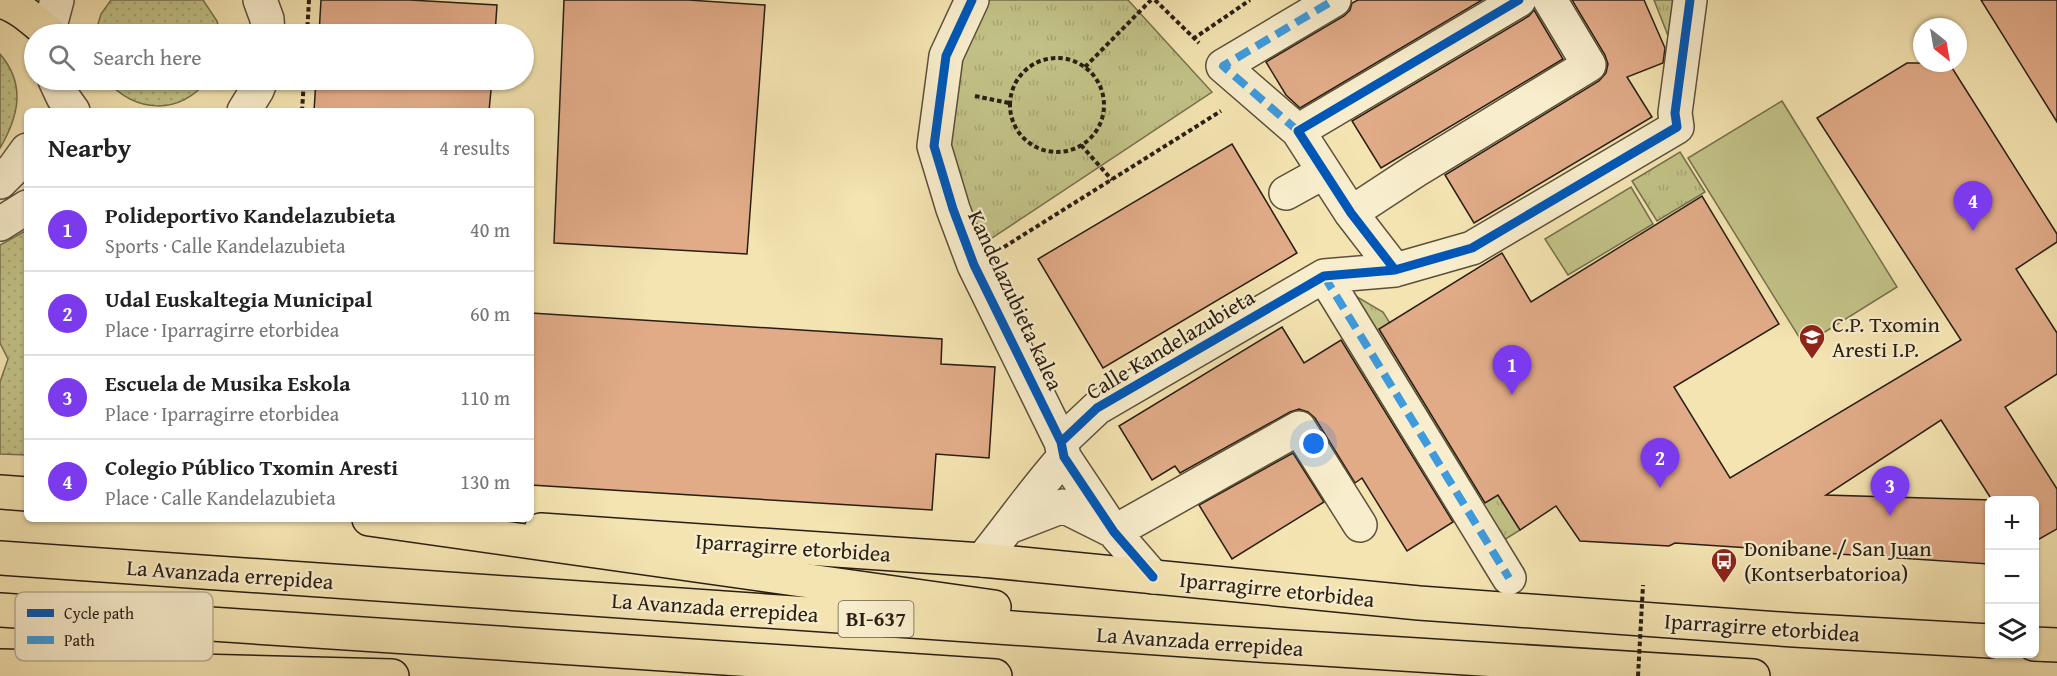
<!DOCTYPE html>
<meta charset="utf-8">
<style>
body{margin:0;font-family:"Gentium Book Plus",serif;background:#f6f6f6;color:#222}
.controls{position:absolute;right:18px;bottom:18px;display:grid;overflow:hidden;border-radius:9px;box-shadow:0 2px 4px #0004}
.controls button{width:54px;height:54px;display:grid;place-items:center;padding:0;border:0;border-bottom:2px solid #e0e0e0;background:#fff;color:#222;font:30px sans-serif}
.compass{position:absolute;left:1913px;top:18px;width:54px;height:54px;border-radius:50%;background:#fff;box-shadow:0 2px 4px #0004;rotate:149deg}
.you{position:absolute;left:1314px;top:444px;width:21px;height:21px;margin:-15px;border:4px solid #fff;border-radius:50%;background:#1a73e8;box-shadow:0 0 0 9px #1a73e833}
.badge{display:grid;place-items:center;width:39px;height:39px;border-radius:50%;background:#7c3aed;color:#fff;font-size:20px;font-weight:700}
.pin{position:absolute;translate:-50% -50px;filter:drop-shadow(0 2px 3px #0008)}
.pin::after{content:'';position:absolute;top:32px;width:21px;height:18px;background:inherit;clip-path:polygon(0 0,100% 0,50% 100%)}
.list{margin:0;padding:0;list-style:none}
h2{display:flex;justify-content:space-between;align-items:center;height:78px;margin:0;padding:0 24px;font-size:26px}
h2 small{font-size:20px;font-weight:400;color:#767676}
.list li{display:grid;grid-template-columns:39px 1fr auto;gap:18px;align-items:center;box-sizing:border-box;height:84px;padding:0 24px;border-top:2px solid #e0e0e0}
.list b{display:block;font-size:22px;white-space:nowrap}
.list p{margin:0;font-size:20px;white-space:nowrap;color:#767676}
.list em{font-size:20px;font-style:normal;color:#767676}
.icon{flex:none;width:33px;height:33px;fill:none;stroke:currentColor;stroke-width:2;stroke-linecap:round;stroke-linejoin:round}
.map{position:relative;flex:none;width:2057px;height:676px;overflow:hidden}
.search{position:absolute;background:#fff;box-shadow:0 2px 4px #0004;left:24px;top:24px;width:510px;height:66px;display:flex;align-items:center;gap:15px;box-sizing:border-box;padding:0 21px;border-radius:33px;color:#767676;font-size:22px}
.panel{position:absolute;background:#fff;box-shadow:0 2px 4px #0004;left:24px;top:108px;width:510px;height:414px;border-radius:9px}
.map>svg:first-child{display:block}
.grass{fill:url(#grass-dots);stroke:#75704d;stroke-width:1.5}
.park{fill:url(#park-tufts);stroke:#75704d;stroke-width:1.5}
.pitch{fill:#c2c287;stroke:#75704d;stroke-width:1.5}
.building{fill:#e1ab88;stroke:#281e13;stroke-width:1.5;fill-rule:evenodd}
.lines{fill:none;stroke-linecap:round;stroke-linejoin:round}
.minor-casing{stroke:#5b503a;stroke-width:36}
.major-casing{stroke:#281e13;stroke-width:36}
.highway-casing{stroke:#281e13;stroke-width:36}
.path{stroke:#281e13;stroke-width:4;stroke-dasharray:4.5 3;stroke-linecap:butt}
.minor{stroke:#f8edcc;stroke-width:33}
.major{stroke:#f4e4b1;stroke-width:33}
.highway{stroke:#f4e4b1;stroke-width:33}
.path-bridge{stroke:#281e13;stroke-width:4;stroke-dasharray:4.5 3;stroke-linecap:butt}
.quiet{stroke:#3d9bde;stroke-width:8;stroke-dasharray:15 8;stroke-linecap:butt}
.cycleway-casing{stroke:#f8edcc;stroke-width:13}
.cycleway{stroke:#0057b8;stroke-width:9}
.labels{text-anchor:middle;stroke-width:4.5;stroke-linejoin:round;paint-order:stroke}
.shield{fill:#f8edcc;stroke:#665c4a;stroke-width:1.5}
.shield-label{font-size:21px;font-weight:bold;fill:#281e13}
.street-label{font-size:22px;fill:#281e13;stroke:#f8edcc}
.poi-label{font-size:22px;fill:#281e13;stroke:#f8edcc;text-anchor:start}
.key{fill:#f8edcc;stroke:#baaf94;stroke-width:1.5}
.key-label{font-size:16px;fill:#281e13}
</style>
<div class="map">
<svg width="2057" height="676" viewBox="0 0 2057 676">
<defs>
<pattern id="grass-dots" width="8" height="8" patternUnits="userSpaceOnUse" patternTransform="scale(1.5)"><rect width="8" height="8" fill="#c2c287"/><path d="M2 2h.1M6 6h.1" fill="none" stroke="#a7a674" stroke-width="1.8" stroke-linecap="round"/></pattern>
<pattern id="park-tufts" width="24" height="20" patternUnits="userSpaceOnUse" patternTransform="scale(1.5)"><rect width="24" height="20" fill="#c2c287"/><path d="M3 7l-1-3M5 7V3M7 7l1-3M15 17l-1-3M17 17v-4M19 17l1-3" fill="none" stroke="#a7a674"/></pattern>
</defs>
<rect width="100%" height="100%" fill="#f4e4b1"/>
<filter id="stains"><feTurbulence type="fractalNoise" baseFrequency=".00333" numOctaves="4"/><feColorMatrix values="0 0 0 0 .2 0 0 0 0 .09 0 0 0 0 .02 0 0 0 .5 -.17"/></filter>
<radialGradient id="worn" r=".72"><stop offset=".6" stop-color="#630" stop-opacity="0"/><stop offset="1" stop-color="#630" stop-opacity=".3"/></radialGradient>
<path class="grass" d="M 111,0 L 203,0 L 217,21 L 220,34 L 95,34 L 101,14 Z
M 0,54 C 26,84 19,116 0,148 Z
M 106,80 L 208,80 C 178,116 136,113 106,80 Z
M 27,230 L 27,455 L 0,454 L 0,382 L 8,359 L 0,343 L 0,245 Z"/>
<path class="park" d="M 986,0 L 1128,0 L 1212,92 L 983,244 L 965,207 L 948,141 L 959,54 Z
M 1654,0 L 1692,0 L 1669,38 Z
M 1680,152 L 1705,192 L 1657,221 L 1632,181 Z
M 1340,287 L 1383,312 L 1520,530 L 1496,545 Z"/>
<path class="pitch" d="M 1782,101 L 1897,287 L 1804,345 L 1688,158 Z
M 1631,187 L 1653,224 L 1568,275 L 1545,239 Z"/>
<path class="building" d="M 321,0 L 410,0 L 497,5 L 495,34 L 319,34 Z
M 564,0 L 688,0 L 765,5 L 747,254 L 554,243 Z
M 1358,0 L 1482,0 L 1300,108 L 1286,95 L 1266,62 L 1344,16 L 1350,10 L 1352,3 Z
M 1572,0 L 1644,0 L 1665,48 L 1663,63 L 1627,77 L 1652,117 L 1474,223 L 1445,175 L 1599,81 L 1606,73 L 1608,64 L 1605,55 Z
M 1981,0 L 2057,0 L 2057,122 Z
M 1534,10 L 1563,59 L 1381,168 L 1352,121 L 1529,16 Z
M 1907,63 L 1949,63 L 2057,234 L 2057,242 L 2016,269 L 2057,333 L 2057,374 L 2005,407 L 2057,489 L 2057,529 L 2034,542 L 2034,501 L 1989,501 L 1989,564 L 1675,543 L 1669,546 L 1580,541 L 1556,506 L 1520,530 L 1498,495 L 1485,503 L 1379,329 L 1502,253 L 1531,302 L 1702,196 L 1779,324 L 1674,387 L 1730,478 L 1961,340 L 1817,118 ZM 1941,420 L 1992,500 L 1826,495 Z
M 316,80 L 492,80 L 489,111 L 314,111 Z
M 1232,144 L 1297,253 L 1103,368 L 1038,259 Z
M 531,313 L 942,339 L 941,364 L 995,367 L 989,458 L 936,454 L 932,510 L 531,485 Z
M 1282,327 L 1304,363 L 1341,340 L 1453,522 L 1407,551 L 1362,478 L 1355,483 L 1315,418 L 1308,412 L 1299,409 L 1290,412 L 1180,473 L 1175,466 L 1152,480 L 1119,426 Z
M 1293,453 L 1324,502 L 1232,559 L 1199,505 Z"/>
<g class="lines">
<g class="minor-casing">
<path id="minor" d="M 260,0 L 267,19 L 268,34
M 972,0 L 946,56 L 934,146 L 953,209 L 974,265 L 1061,442 L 1064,457 L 1114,532 L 1153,577
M 1334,0 L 1223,66 L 1298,131 L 1351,213 L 1395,270
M 48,34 L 57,0
M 55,80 L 63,97 L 73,111
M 244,111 L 257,90 L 261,80
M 1298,131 L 1519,0
M 0,182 L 14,168 L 27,150
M 1286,193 L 1324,172
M 1351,213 L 1415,171 L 1589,65 L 1550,0
M 0,224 L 27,207
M 1324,276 L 1509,578
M 1061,442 L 1097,408 L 1324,276 L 1395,270 L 1472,248 L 1677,127 L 1675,113 L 1690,0
M 1009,527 L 1063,506 L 1113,531
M 1114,532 L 1299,428 L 1360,525
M 982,560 C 1010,526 1035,489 1064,457"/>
</g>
<g class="major-casing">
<path id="major" d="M 0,1 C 18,5 34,21 48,32
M 0,492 L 27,494
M 541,530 L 982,560 L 1419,603 L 1794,630 L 1990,641
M 2034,644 L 2057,645"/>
</g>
<g class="highway-casing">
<path id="highway" d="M 369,519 L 994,607
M 0,558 L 1258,645 L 1753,676
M 0,610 L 995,676
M 0,666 L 392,676"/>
</g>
<path class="path" d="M 1155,0 L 1199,43
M 307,34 L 309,0
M 1193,39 L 1250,0
M1010 105a47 47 0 1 1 94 0a47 47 0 1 1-94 0Z
M 1085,67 L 1151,0
M 975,96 L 1009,103
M 302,111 L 304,80
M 1081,145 L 1112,180
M 1004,247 L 1221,111"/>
<use href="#minor" class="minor"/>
<use href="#major" class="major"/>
<use href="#highway" class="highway"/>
<path class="path-bridge" d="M 1638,676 L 1643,585"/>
<path class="quiet" d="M 1298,131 L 1223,66 L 1334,0
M 1324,276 L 1509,578"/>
<g class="cycleway-casing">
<path id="cycleway" d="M 972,0 L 946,56 L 934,146 L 953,209 L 974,265 L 1061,442 L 1064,457 L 1114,532 L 1153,577
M 1395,270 L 1351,213 L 1298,131 L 1519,0
M 1061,442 L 1097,408 L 1324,276 L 1395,270 L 1472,248 L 1677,127 L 1675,113 L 1690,0"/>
</g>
<use href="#cycleway" class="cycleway"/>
</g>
<defs>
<g id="school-pin" transform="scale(1.35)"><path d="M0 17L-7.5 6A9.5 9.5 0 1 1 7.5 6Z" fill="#8f2418" stroke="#f8edcc"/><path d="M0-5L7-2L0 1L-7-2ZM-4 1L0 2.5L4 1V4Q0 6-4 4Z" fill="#fff"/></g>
<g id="bus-pin" transform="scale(1.35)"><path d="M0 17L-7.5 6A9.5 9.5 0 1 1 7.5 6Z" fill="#8f2418" stroke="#f8edcc"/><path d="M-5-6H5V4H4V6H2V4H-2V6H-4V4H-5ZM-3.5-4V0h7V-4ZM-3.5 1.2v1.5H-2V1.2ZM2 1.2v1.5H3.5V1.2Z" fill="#fff"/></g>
</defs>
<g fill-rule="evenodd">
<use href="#school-pin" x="1812" y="337"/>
<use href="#bus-pin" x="1724" y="561"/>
</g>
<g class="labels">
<rect class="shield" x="838.5" y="601" width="75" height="36" rx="4.5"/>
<g class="shield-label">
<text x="876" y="626">BI-637</text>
</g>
<g class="street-label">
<text transform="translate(1016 300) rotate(65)" y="8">Kandelazubieta kalea</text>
<text transform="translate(1170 344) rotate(-31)" y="8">Calle Kandelazubieta</text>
<text transform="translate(793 547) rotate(4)" y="8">Iparragirre etorbidea</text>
<text transform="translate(230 574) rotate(4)" y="8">La Avanzada errepidea</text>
<text transform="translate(1277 589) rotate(6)" y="8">Iparragirre etorbidea</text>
<text transform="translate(715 607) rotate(4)" y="8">La Avanzada errepidea</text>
<text transform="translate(1762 627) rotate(4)" y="8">Iparragirre etorbidea</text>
<text transform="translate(1200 641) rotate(4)" y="8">La Avanzada errepidea</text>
</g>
<g class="poi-label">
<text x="1832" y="332">C.P. Txomin<tspan x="1832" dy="25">Aresti I.P.</tspan></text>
<text x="1744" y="556">Donibane / San Juan<tspan x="1744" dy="25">(Kontserbatorioa)</tspan></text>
</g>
</g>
<rect x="15" y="592" width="198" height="69" rx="9" class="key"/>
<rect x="27" y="609" width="27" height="8" fill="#0057b8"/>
<rect x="27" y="636" width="27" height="8" fill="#3d9bde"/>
<g class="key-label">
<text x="64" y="619">Cycle path</text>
<text x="64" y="646">Path</text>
</g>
<rect width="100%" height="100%" filter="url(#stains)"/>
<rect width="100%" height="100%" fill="url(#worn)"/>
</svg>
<div class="controls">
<button>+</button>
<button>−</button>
<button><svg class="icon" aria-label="layers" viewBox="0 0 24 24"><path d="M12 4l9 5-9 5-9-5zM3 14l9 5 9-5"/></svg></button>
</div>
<svg class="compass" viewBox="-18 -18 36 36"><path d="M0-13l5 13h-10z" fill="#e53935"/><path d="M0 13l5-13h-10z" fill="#767676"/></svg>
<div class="you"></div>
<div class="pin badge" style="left:1512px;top:395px">1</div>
<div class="pin badge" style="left:1660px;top:488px">2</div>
<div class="pin badge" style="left:1890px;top:516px">3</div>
<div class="pin badge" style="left:1973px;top:231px">4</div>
<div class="search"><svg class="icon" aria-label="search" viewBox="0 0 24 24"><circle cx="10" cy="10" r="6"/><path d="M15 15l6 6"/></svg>Search here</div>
<section class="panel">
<h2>Nearby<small>4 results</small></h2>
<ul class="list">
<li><span class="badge">1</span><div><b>Polideportivo Kandelazubieta</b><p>Sports · Calle Kandelazubieta</p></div><em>40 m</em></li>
<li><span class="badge">2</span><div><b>Udal Euskaltegia Municipal</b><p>Place · Iparragirre etorbidea</p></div><em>60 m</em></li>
<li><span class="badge">3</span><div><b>Escuela de Musika Eskola</b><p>Place · Iparragirre etorbidea</p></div><em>110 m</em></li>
<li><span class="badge">4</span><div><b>Colegio Público Txomin Aresti</b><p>Place · Calle Kandelazubieta</p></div><em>130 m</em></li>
</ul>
</section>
</div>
